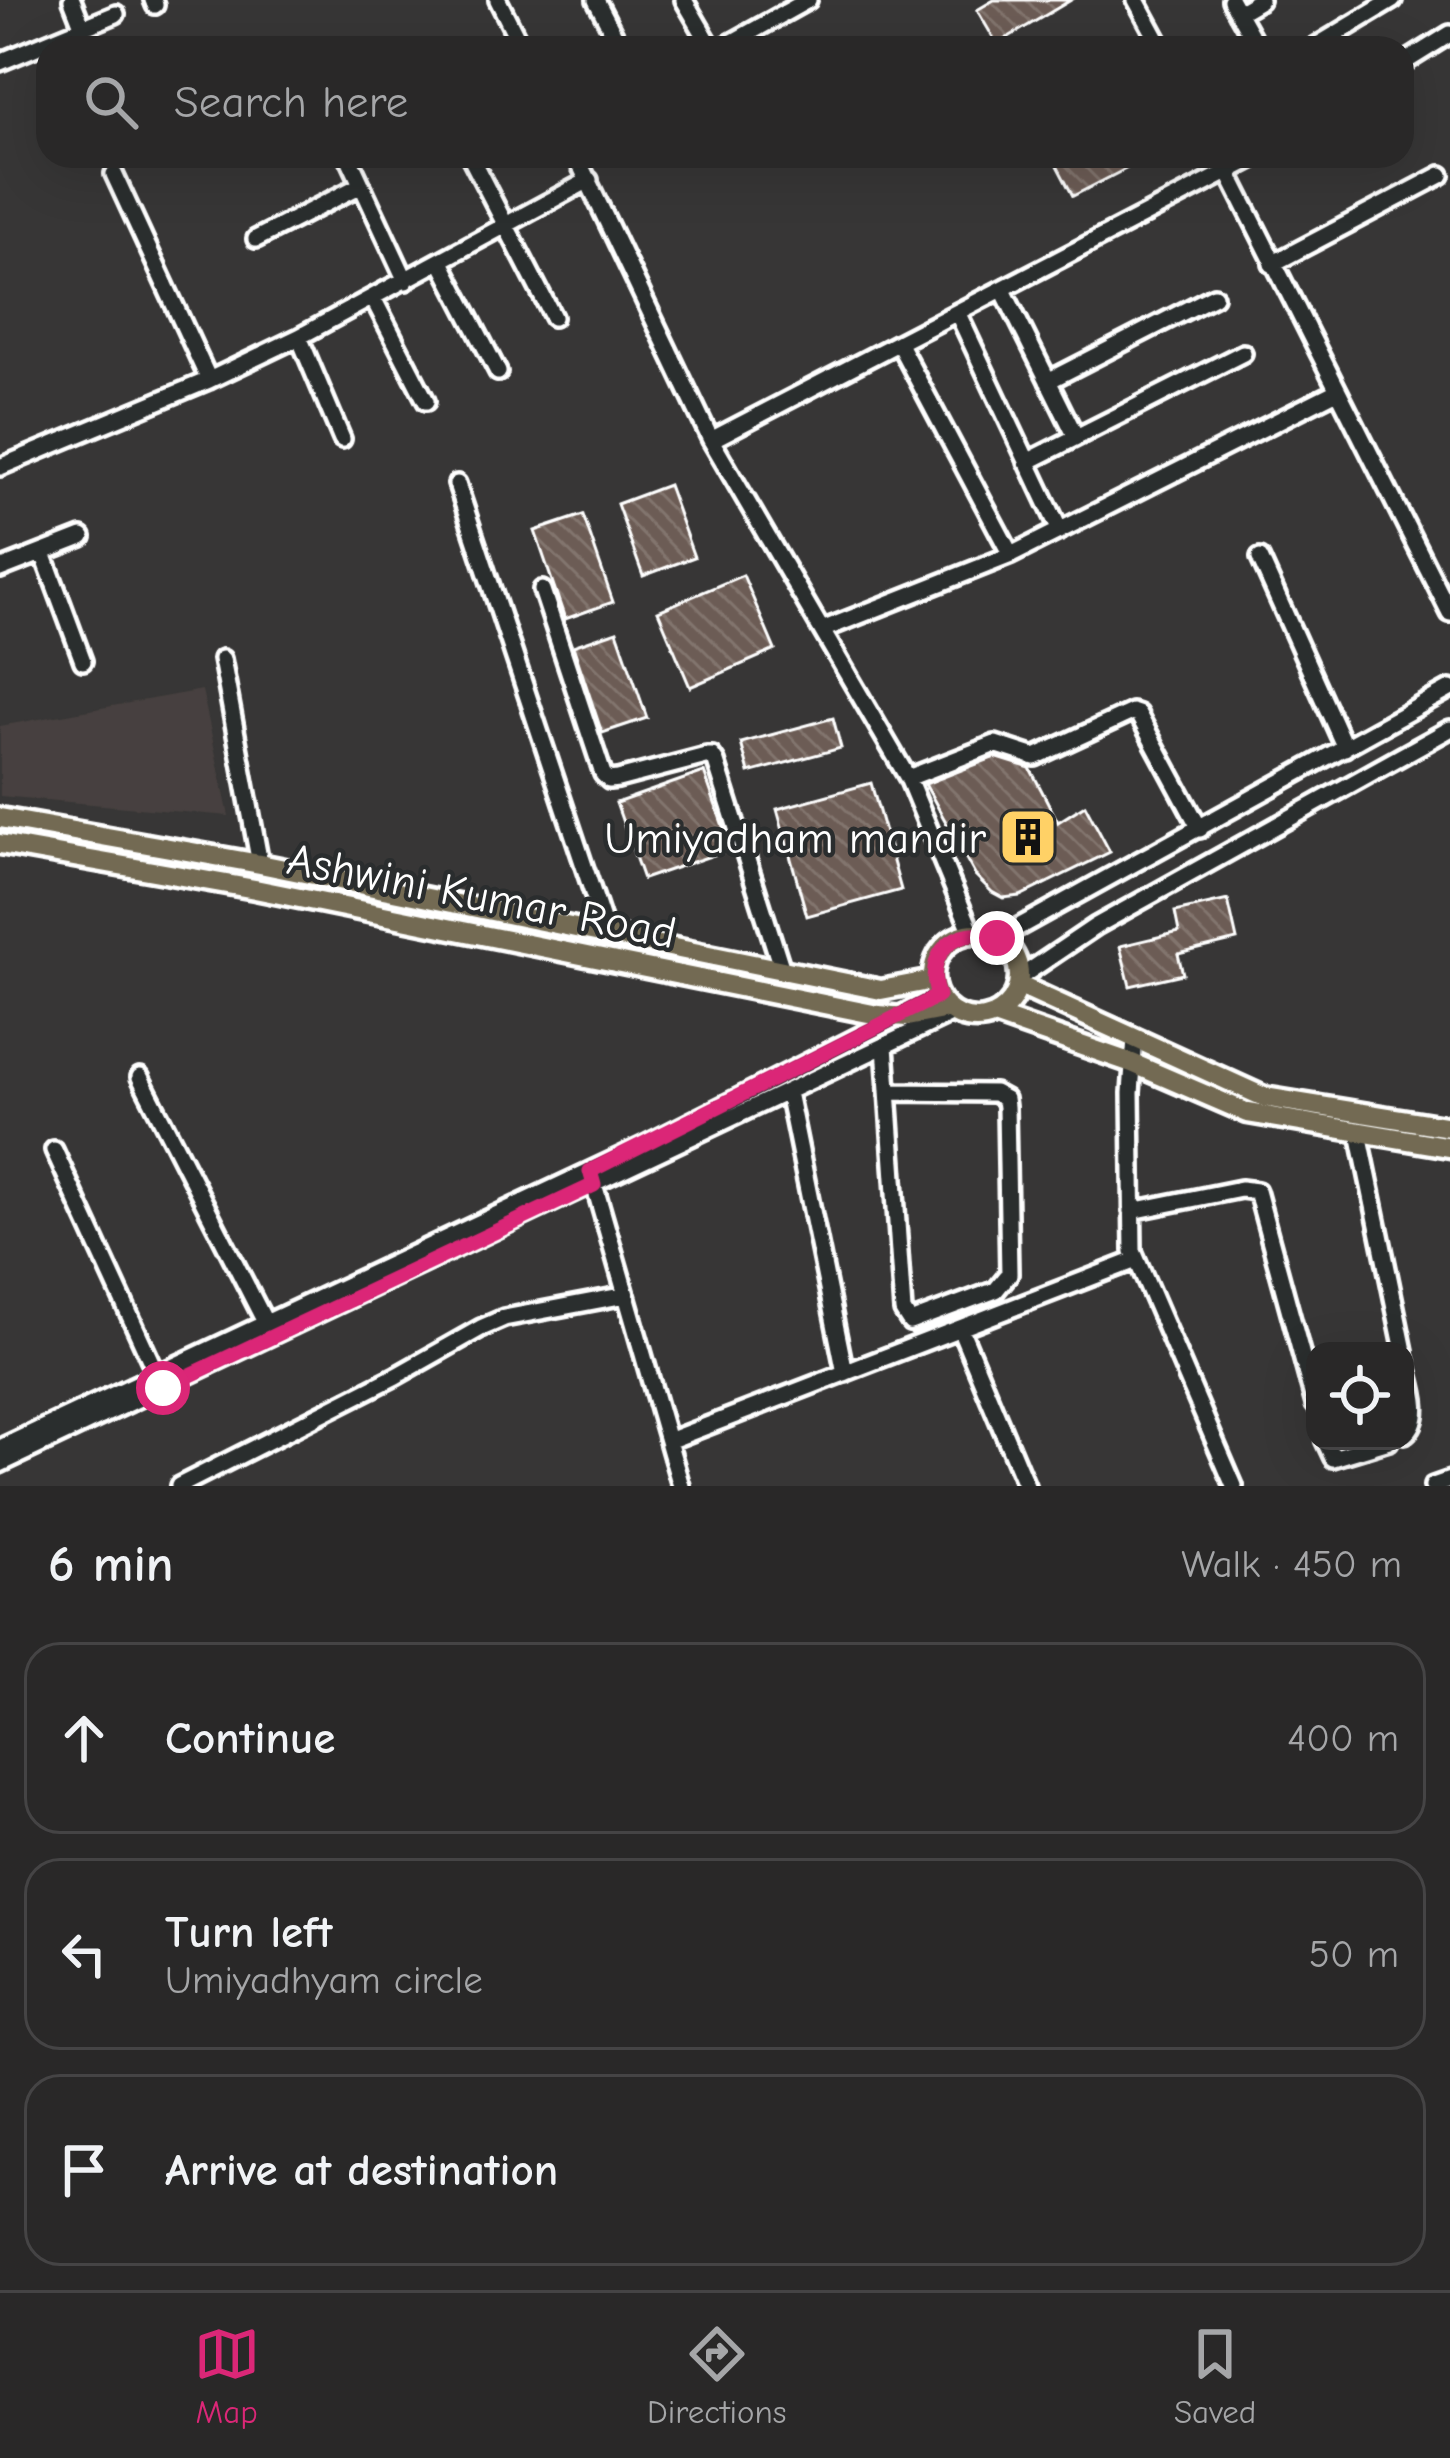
<!DOCTYPE html>
<meta charset="utf-8">
<style>
body{margin:0;font-family:"Comic Neue",sans-serif;background:#313030;color:#f1f3f6}
.controls{position:absolute;right:36px;bottom:36px;display:grid;overflow:hidden;border-radius:24px;box-shadow:0 12px 48px #0002}
.controls button{width:108px;height:108px;display:grid;place-items:center;padding:0;border:0;border-bottom:3px solid #454445;background:#292828;color:#f1f3f6;font:60px sans-serif}
.stop{position:absolute;width:36px;height:36px;margin:-27px;border:9px solid #db2777;border-radius:50%;background:#fff}
.stop.end{background:#db2777;border-color:#fff;box-shadow:0 3px 12px #0008}
.list{margin:0;padding:0;list-style:none}
h2{display:flex;justify-content:space-between;align-items:center;height:156px;margin:0;padding:0 48px;font-size:51px}
h2 small{font-size:39px;font-weight:400;color:#a5a6a8}
.list li{display:grid;grid-template-columns:78px 1fr auto;gap:36px;align-items:center;box-sizing:border-box;height:192px;margin:0 24px 24px;padding:0 24px;border:3px solid #454445;border-radius:36px}
.list b{display:block;font-size:45px;white-space:nowrap}
.list p{margin:0;font-size:39px;white-space:nowrap;color:#a5a6a8}
.list em{font-size:39px;font-style:normal;color:#a5a6a8}
.icon{flex:none;width:66px;height:66px;fill:none;stroke:currentColor;stroke-width:2;stroke-linecap:round;stroke-linejoin:round}
.map{position:relative;flex:none;width:1450px;height:1486px;overflow:hidden}
.search{position:absolute;background:#292828;box-shadow:0 12px 48px #0002;left:36px;right:36px;top:36px;height:132px;display:flex;align-items:center;gap:30px;box-sizing:border-box;padding:0 42px;border-radius:36px;color:#a5a6a8;font-size:45px}
.sheet{height:804px;background:#292828}
nav{display:flex;justify-content:space-around;align-items:center;box-sizing:border-box;height:168px;border-top:3px solid #454445;background:#292828;font-size:33px;color:#a5a6a8}
nav a{display:grid;justify-items:center;gap:6px}
nav .on{color:#db2777}
.map>svg:first-child{display:block}
.built{fill:#47413f}
.building{fill:url(#building-back-hatch);stroke:#fff;stroke-width:3}
.lines{fill:none;stroke-linecap:round;stroke-linejoin:round}
.minor-casing{stroke:#fff;stroke-width:24}
.major-casing{stroke:#fff;stroke-width:27}
.minor{stroke:#2a2d2e;stroke-width:15}
.major{stroke:#736b52;stroke-width:18}
.route{stroke:#db2777;stroke-width:15}
.labels{text-anchor:middle;stroke-width:9;stroke-linejoin:round;paint-order:stroke}
.poi-label{font-size:45px;fill:#fff;stroke:#2a2d2e;text-anchor:end}
.street-label{font-size:45px;fill:#fff;stroke:#2a2d2e}
</style>
<div class="map">
<svg width="1450" height="1486" viewBox="0 0 1450 1486">
<defs>
<pattern id="building-back-hatch" width="6" height="6" patternUnits="userSpaceOnUse" patternTransform="scale(3)"><rect width="6" height="6" fill="#6c5c54"/><path d="M-1 5l2 2M0 0l6 6M5-1l2 2" fill="none" stroke="#82746e"/></pattern>
</defs>
<rect width="100%" height="100%" fill="#373636"/>
<filter id="ink" filterUnits="userSpaceOnUse"><feTurbulence type="fractalNoise" baseFrequency=".00833" numOctaves="2"/><feDisplacementMap in="SourceGraphic" scale="24" xChannelSelector="R" yChannelSelector="G"/><feConvolveMatrix kernelMatrix="1 2 1 2 8 2 1 2 1" color-interpolation-filters="sRGB"/></filter>
<g filter="url(#ink)">
<path class="built" d="M 202,690 L 229,816 L 0,796 L 0,726 Z"/>
<path class="building" d="M 994,0 L 1071,0 L 997,44 L 977,10 Z
M 1052,156 L 1151,156 L 1073,196 Z
M 668,485 L 694,557 L 643,576 L 617,504 Z
M 583,515 L 613,602 L 565,619 L 535,531 Z
M 743,575 L 775,650 L 690,687 L 658,611 Z
M 617,631 L 647,718 L 602,733 L 573,646 Z
M 833,718 L 841,748 L 749,773 L 741,743 Z
M 995,757 L 1030,768 L 1058,822 L 1085,805 L 1110,852 L 1020,896 L 1003,898 L 992,892 L 975,875 L 925,784 Z
M 704,772 L 731,849 L 643,879 L 616,803 Z
M 871,783 L 901,890 L 807,916 L 777,809 Z
M 1228,900 L 1237,940 L 1178,954 L 1183,974 L 1130,986 L 1120,946 L 1179,932 L 1175,912 Z"/>
<g class="lines">
<g class="minor-casing">
<path id="minor" d="M 72,0 L 83,28
M 153,0 L 155,5
M 498,0 L 522,48
M 596,0 L 621,48
M 684,0 L 712,48
M 1136,0 L 1162,48
M 1231,0 L 1258,48
M 1238,13 L 1260,0
M 722,48 L 808,0
M 1313,48 L 1393,0
M 0,62 L 116,14
M 1402,64 L 1450,34
M 348,156 L 406,281
M 470,156 L 553,317
M 576,156 L 711,440 L 908,778 L 972,933
M 1220,156 L 1450,613
M 114,174 L 209,380
M 256,239 L 361,185
M 441,262 L 498,372
M 1272,264 L 1441,175
M 1003,290 L 1076,437
M 373,298 L 426,401
M 958,314 L 1060,531
M 299,337 L 342,439
M 899,344 L 1011,555 L 1337,391
M 1048,381 L 1214,296
M 711,440 L 1258,156
M 1027,462 L 1243,353
M 0,467 L 209,380 L 299,337 L 589,180
M 457,484 L 607,935
M 43,553 L 83,661
M 1260,558 L 1345,748
M 0,569 L 82,537
M 542,590 L 603,774 L 609,780 L 618,779 L 706,756 L 712,756 L 716,762 L 782,970
M 822,630 L 1011,555
M 222,659 L 260,864
M 908,778 L 995,744 L 1035,757 L 1132,712 L 1138,714 L 1200,829
M 997,939 L 1450,689
M 1019,978 L 1096,926 L 1450,729
M 1135,1038 L 1131,1093 L 1133,1251 L 1234,1486
M 885,1046 L 903,1311 L 910,1322 L 996,1290 L 1009,1274 L 1006,1107 L 1005,1099 L 994,1093 L 888,1092
M 140,1077 L 266,1324
M 788,1092 L 845,1373
M 1359,1133 L 1404,1351
M 54,1150 L 157,1375
M 592,1177 L 681,1486
M 1132,1211 L 1241,1189 L 1257,1191 L 1315,1404
M 960,1328 L 1026,1486
M 1405,1358 C 1410,1381 1426,1417 1405,1434
M 668,1441 L 1136,1260
M 1325,1441 L 1333,1458 L 1389,1441
M 0,1448 L 645,1145 L 938,996
M 0,1464 L 951,1014
M 179,1486 L 396,1376 L 481,1328 L 504,1318 L 626,1295
M 1433,1486 L 1450,1480"/>
</g>
<g class="major-casing">
<path id="major" d="M 0,818 L 260,864 L 881,990 L 933,980
M 0,844 L 255,889 L 878,1015 L 907,1017 L 948,1009
M933 976a43 43 0 1 1 86 0a43 43 0 1 1-86 0Z
M 1018,985 L 1264,1097 L 1450,1127
M 994,1015 L 1132,1063 L 1248,1113 L 1450,1147"/>
</g>
<use href="#minor" class="minor"/>
<use href="#major" class="major"/>
</g>
</g>
<g class="lines" filter="url(#ink)">
<path class="route" d="M 163,1388 L 594,1185 L 590,1171 L 938,996 C 923,955 956,922 997,938"/>
</g>
<defs>
<g id="building-square" transform="scale(3)"><rect x="-9" y="-9" width="18" height="18" rx="4" fill="#ffd166" stroke="#2a2d2e"/><path d="M-4-6H4V6H1V3H-1V6H-4ZM-2.5-4.3h1.7v1.8h-1.7ZM.8-4.3h1.7v1.8H.8ZM-2.5-1h1.7V.8h-1.7ZM.8-1h1.7V.8H.8Z" fill="#111"/></g>
</defs>
<g fill-rule="evenodd">
<use href="#building-square" x="1028" y="837"/>
</g>
<g class="labels">
<g class="poi-label">
<text x="986" y="853">Umiyadham mandir</text>
</g>
<g class="street-label">
<text transform="translate(482 895) rotate(11)" y="16">Ashwini Kumar Road</text>
</g>
</g>
</svg>
<div class="controls">
<button><svg class="icon" aria-label="locate" viewBox="0 0 24 24"><circle cx="12" cy="12" r="6"/><path d="M12 2v4M12 18v4M2 12h4M18 12h4"/></svg></button>
</div>
<div class="stop" style="left:163px;top:1388px"></div>
<div class="stop end" style="left:997px;top:938px"></div>
<div class="search"><svg class="icon" aria-label="search" viewBox="0 0 24 24"><circle cx="10" cy="10" r="6"/><path d="M15 15l6 6"/></svg>Search here</div>
</div>
<section class="sheet">
<h2>6 min<small>Walk · 450 m</small></h2>
<ul class="list">
<li><svg class="icon" aria-label="ahead" viewBox="0 0 24 24"><path d="M12 20V5M6 11l6-6 6 6"/></svg><div><b>Continue</b></div><em>400 m</em></li>
<li><svg class="icon" aria-label="left" viewBox="0 0 24 24"><path d="M17 20v-9H6M10 6l-5 5 5 5"/></svg><div><b>Turn left</b><p>Umiyadhyam circle</p></div><em>50 m</em></li>
<li><svg class="icon" aria-label="arrive" viewBox="0 0 24 24"><path d="M6 21V4h12l-3 4 3 4H6"/></svg><div><b>Arrive at destination</b></div></li>
</ul>
</section>
<nav>
<a class="on"><svg class="icon" aria-label="map" viewBox="0 0 24 24"><path d="M3 6l6-2 6 2 6-2v14l-6 2-6-2-6 2zM9 4v14M15 6v14"/></svg>Map</a>
<a><svg class="icon" aria-label="directions" viewBox="0 0 24 24"><path d="M12 3l9 9-9 9-9-9zM9 14v-3h6M13 9l2 2-2 2"/></svg>Directions</a>
<a><svg class="icon" aria-label="saved" viewBox="0 0 24 24"><path d="M7 4h10v16l-5-4-5 4z"/></svg>Saved</a>
</nav>
